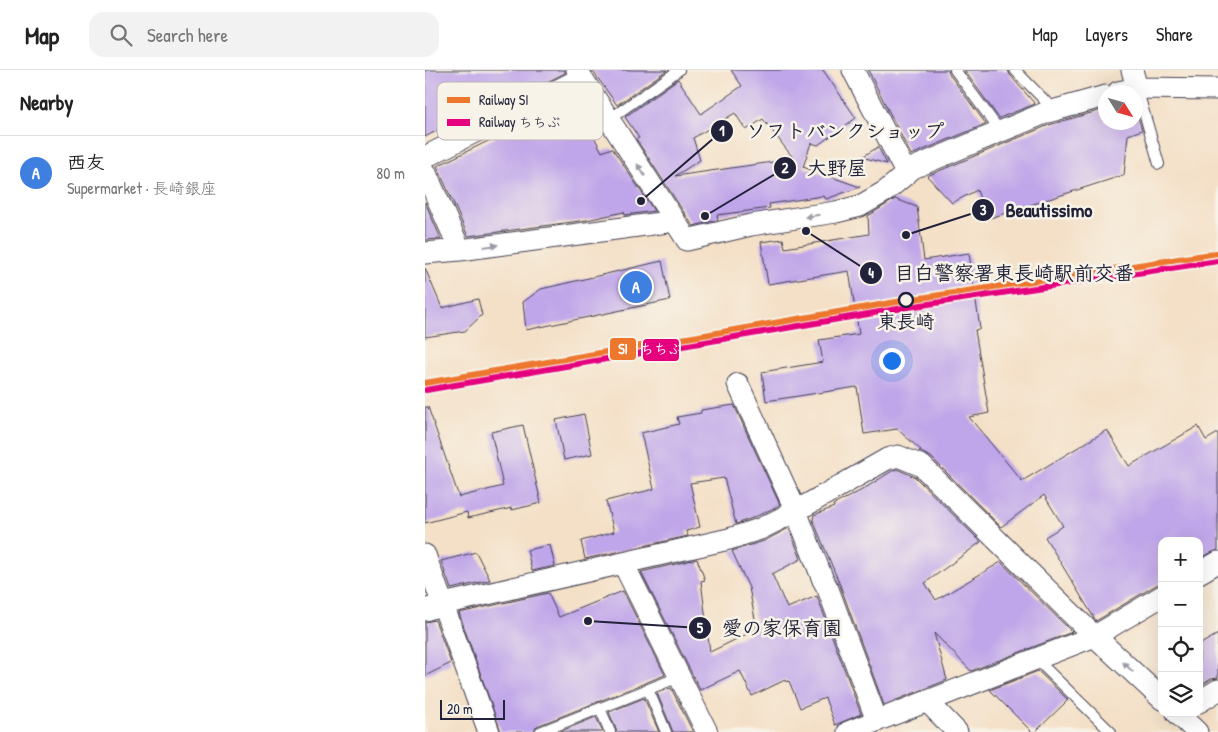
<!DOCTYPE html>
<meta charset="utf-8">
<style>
body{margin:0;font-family:"Patrick Hand","Klee One",sans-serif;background:#f2f2f2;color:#222}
.controls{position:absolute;right:15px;bottom:15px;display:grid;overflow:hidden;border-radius:10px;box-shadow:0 5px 20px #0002}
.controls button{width:45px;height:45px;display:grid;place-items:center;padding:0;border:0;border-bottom:1px solid #e0e0e0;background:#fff;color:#222;font:25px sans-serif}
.compass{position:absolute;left:673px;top:15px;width:45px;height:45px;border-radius:50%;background:#fff;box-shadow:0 5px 20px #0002;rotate:127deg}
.scale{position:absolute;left:15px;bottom:12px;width:65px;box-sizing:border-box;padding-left:5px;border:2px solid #22223b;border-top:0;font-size:14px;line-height:18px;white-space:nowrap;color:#22223b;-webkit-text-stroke:4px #f7f3e8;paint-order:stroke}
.you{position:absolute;left:466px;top:290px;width:18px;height:18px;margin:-12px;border:4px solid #fff;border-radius:50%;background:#1a73e8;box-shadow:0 0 0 8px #1a73e833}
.badge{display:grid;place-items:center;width:32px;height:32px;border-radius:50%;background:#b5179e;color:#fff;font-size:16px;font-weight:700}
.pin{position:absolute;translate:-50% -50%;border:2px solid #fff;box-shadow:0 1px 5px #0006}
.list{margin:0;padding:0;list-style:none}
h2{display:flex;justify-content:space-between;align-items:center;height:65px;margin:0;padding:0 20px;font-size:21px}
h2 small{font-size:16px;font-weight:400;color:#767676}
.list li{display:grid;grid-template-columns:32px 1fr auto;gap:15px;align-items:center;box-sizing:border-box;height:75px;padding:0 20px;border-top:1px solid #e0e0e0}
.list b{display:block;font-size:19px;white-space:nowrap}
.list p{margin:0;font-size:16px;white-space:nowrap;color:#767676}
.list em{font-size:16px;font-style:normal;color:#767676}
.icon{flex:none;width:28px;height:28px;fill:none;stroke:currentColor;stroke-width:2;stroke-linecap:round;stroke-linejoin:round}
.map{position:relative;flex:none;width:793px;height:662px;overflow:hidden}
header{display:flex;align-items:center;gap:30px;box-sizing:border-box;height:70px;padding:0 25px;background:#fff;border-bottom:1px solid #e0e0e0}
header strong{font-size:24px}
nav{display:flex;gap:28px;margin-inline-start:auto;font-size:18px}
.search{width:350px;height:45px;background:#f2f2f2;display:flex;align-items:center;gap:12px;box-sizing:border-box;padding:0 18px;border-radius:15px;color:#767676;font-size:19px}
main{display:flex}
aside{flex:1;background:#fff}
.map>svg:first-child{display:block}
.building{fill:#bfa5e9;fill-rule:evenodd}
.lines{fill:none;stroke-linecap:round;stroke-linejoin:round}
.lane-casing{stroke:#423e50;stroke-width:12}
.street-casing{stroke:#423e50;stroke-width:23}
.lane{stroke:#fff;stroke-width:10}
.street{stroke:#fff;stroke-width:21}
.rail-1-casing{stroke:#f7f3e8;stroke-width:10}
.rail-2-casing{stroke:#f7f3e8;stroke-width:10}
.rail-1{stroke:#ed772d;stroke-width:6}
.rail-2{stroke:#e5007d;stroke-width:6}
.oneway{fill:#9c9ca7}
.stop-dot{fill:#f7f3e8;stroke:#22223b;stroke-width:2.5}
.labels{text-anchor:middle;stroke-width:5;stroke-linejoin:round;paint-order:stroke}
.stop-label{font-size:19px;font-weight:bold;fill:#22223b;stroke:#f7f3e8}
.key{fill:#f7f3e8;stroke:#b7b4b4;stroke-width:1}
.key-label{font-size:14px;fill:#22223b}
.leader{fill:none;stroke:#22223b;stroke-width:2}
.callout-dot{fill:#22223b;stroke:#f7f3e8;stroke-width:2}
.mark-label{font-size:15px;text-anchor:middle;font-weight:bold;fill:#fff}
.callout-label{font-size:20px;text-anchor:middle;font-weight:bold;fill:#22223b;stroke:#f7f3e8;stroke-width:5;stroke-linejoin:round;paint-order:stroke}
.line-badge{stroke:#f7f3e8;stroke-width:2}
.badge-label{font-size:14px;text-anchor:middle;font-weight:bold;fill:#fff}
</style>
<header>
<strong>Map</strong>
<div class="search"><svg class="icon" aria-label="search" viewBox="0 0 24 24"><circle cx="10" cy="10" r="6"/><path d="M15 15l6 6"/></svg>Search here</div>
<nav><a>Map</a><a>Layers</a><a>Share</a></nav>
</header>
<main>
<aside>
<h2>Nearby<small></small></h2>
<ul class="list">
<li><span class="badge" style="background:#3f7fe0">A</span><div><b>西友</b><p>Supermarket · 長崎銀座</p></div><em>80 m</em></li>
</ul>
</aside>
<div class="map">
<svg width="793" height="662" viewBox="0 0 793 662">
<rect width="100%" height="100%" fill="#f7f3e8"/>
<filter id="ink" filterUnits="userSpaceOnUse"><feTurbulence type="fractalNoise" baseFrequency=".02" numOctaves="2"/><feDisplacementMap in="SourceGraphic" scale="10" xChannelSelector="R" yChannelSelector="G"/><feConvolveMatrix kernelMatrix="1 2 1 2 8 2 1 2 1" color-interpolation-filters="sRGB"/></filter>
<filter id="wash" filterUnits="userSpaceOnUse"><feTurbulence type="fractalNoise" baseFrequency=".0096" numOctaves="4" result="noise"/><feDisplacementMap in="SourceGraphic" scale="20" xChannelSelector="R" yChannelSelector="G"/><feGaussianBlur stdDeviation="1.12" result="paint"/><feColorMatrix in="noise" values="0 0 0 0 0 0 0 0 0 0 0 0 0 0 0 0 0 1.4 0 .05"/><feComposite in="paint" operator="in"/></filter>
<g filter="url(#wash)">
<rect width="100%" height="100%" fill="#f4e0c7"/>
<g id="blocks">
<path class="building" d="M 0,0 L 140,0 L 140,3 L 86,30 L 82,23 L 0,67 Z
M 167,0 L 242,0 L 192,35 Z
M 306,0 L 398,0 L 431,48 L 393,75 L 386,73 L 378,97 L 435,117 L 401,129 L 398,126 L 344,134 L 345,138 L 292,145 L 293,150 L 268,156 L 211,69 L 214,68 L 200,47 L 253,9 L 276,44 L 317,16 ZM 310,43 L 321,60 L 338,49 L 369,89 L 250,106 L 275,90 L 268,68 Z
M 443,0 L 523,0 L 524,4 L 561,54 L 486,85 Z
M 539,0 L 583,0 L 585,5 L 610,34 L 574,48 Z
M 153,24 L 158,33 L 153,36 L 177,82 L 187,78 L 229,141 L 200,145 L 199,142 L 162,150 L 43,166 L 12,96 L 98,54 L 97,52 Z
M 710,38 L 717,60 L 703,65 L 699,105 L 562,149 L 552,120 L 527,133 L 502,106 L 624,55 L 680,39 L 680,52 L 710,52 Z
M 453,77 L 462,94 L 437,87 Z
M 470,129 L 492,137 L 499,190 L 544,183 L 555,259 L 550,260 L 564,343 L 544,347 L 597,411 L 682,360 L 704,396 L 773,356 L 781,370 L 793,363 L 793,480 L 774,488 L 774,471 L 737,471 L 737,514 L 731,515 L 671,551 L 620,467 L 638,456 L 619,425 L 576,457 L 506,387 L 494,381 L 496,380 L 472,359 L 439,364 L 432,317 L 341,331 L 337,302 L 398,292 L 394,270 L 434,264 L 424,201 L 343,214 L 336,172 L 358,169 L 360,178 L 444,164 L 443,146 Z
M 0,132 L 16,169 L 0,170 Z
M 237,191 L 245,230 L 101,260 L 98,232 L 116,219 Z
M 0,198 L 17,238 L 53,229 L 57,245 L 40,261 L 0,267 Z
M 309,335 L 355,435 L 330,447 L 311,454 L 299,408 L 265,413 L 275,457 L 261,461 L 263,466 L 160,489 L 156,471 L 189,462 L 181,431 L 229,419 L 216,363 L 254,354 L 252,347 L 276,343 L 276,340 Z
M 0,337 L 3,337 L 34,427 L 78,416 L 66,362 L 98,355 L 116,433 L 87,440 L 87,438 L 43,448 L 42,442 L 0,453 Z
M 159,344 L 167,384 L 139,390 L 131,350 Z
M 472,399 L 490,407 L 556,472 L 500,513 L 511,530 L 576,492 L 647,562 L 546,601 L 509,563 L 522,610 L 459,635 L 415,515 L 388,450 L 389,445 L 409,437 L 408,435 L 437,420 L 467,401 Z
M 364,458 L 376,489 L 347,504 L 362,538 L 392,526 L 436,644 L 410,655 L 400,628 L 375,638 L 364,611 L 361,612 L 360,610 L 327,626 L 315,601 L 275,620 L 216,502 L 272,489 L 280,510 L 276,511 L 285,582 L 332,559 L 324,518 L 307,481 L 339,471 Z
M 125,475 L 130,496 L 107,501 L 102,480 Z
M 51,482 L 65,510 L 26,519 L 16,491 Z
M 198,521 L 240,605 L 112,656 L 108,662 L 76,662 L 34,543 L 123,523 L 134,547 Z
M 10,550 L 26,593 L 0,606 L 0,552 Z
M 793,564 L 793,608 L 786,609 L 774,617 L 774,575 Z
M 613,601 L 643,630 L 610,662 L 607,662 L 565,620 Z
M 246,618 L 268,662 L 248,662 L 232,623 Z
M 219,628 L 234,662 L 192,662 L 184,642 Z
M 171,647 L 178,662 L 134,662 Z"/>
</g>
</g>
<g filter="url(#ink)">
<use href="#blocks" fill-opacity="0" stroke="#423e50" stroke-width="1"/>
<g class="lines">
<g class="lane-casing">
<path id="lane" d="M 530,0 L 575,61
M 590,0 L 629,40
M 712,18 L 734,94
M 183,50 L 254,0
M 611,589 L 686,662
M 223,619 L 241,662
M 175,638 L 185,662
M 115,662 L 254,607"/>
</g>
<g class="street-casing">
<path id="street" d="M 152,0 L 262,170 L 326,155 L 411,142 L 435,136 L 461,121 L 488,98 L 620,43 L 680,26
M 428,0 L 481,103
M 707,0 L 712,18
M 693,22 L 712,18 L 793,19
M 0,87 L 157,8
M 0,101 L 35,180
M 0,183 L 35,180 L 250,151
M 313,314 L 371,441 L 398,510 L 403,519 L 452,651
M 0,485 L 64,662
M 198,493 L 282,662
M 774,503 L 793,492
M 0,540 L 18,534 L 304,469 L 335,459 L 371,441 L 462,389 L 473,386 L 497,396 L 662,559 L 737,629
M 502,631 L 532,662
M 774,632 L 793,620
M 752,643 L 772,662
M 423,662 L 670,566 L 737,526"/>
</g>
<use href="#lane" class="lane"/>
<use href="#street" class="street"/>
<g class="rail-1-casing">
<path id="rail-1" d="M 0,313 L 489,229 L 793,183"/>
</g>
<g class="rail-2-casing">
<path id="rail-2" d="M 1,320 L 490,236 L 793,191"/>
</g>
<use href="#rail-1" class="rail-1"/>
<use href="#rail-2" class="rail-2"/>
</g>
<defs><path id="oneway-solid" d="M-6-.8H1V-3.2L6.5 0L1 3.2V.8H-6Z" transform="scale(1.25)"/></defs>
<g class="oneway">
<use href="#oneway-solid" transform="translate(216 100) rotate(-123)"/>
<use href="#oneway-solid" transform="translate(387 146) rotate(171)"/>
<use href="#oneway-solid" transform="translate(66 176) rotate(-8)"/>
<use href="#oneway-solid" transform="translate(703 597) rotate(-137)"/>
</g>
</g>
<circle class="stop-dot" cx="481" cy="230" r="7"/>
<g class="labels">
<g class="stop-label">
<text x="481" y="258">東長崎</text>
</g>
</g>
<rect x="12" y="12" width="166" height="58" rx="8" class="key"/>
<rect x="22" y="27" width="23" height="6" fill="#ed772d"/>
<rect x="22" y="49" width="23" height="7" fill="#e5007d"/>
<g class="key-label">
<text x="54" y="35">Railway SI</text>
<text x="54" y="57">Railway ちちぶ</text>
</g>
<path class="leader" d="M216 131L297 61M280 146L360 98M481 165L558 140M381 161L446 203M163 551L275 558"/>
<g class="callout-dot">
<circle cx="216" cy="131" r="5"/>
<circle cx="280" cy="146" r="5"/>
<circle cx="481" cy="165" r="5"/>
<circle cx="381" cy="161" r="5"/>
<circle cx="163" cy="551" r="5"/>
<circle cx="297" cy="61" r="12"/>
<circle cx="360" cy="98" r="12"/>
<circle cx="558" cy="140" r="12"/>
<circle cx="446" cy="203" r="12"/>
<circle cx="275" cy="558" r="12"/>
</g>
<g class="mark-label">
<text x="297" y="66">1</text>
<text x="360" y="103">2</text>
<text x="558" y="145">3</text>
<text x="446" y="208">4</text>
<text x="275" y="563">5</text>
</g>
<g class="callout-label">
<text x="420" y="68">ソフトバンクショップ</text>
<text x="412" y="105">大野屋</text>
<text x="624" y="147">Beautissimo</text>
<text x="589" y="210">目白警察署東長崎駅前交番</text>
<text x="357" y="565">愛の家保育園</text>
</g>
<g class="line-badge">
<rect x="184" y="267" width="28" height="24" rx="5" fill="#ed772d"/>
<rect x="217" y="268" width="38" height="24" rx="5" fill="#e5007d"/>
</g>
<g class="badge-label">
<text x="198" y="284">SI</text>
<text x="236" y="284">ちちぶ</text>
</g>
</svg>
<div class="controls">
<button>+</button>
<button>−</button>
<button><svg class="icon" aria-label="locate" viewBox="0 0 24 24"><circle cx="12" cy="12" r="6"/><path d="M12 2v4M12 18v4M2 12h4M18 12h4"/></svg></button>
<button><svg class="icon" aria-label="layers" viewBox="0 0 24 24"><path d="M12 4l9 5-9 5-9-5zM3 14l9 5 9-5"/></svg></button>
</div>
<svg class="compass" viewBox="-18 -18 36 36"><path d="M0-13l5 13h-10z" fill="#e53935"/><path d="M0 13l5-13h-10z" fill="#767676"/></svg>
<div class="scale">20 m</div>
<div class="you"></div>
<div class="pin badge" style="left:211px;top:217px;background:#3f7fe0">A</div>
</div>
</main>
